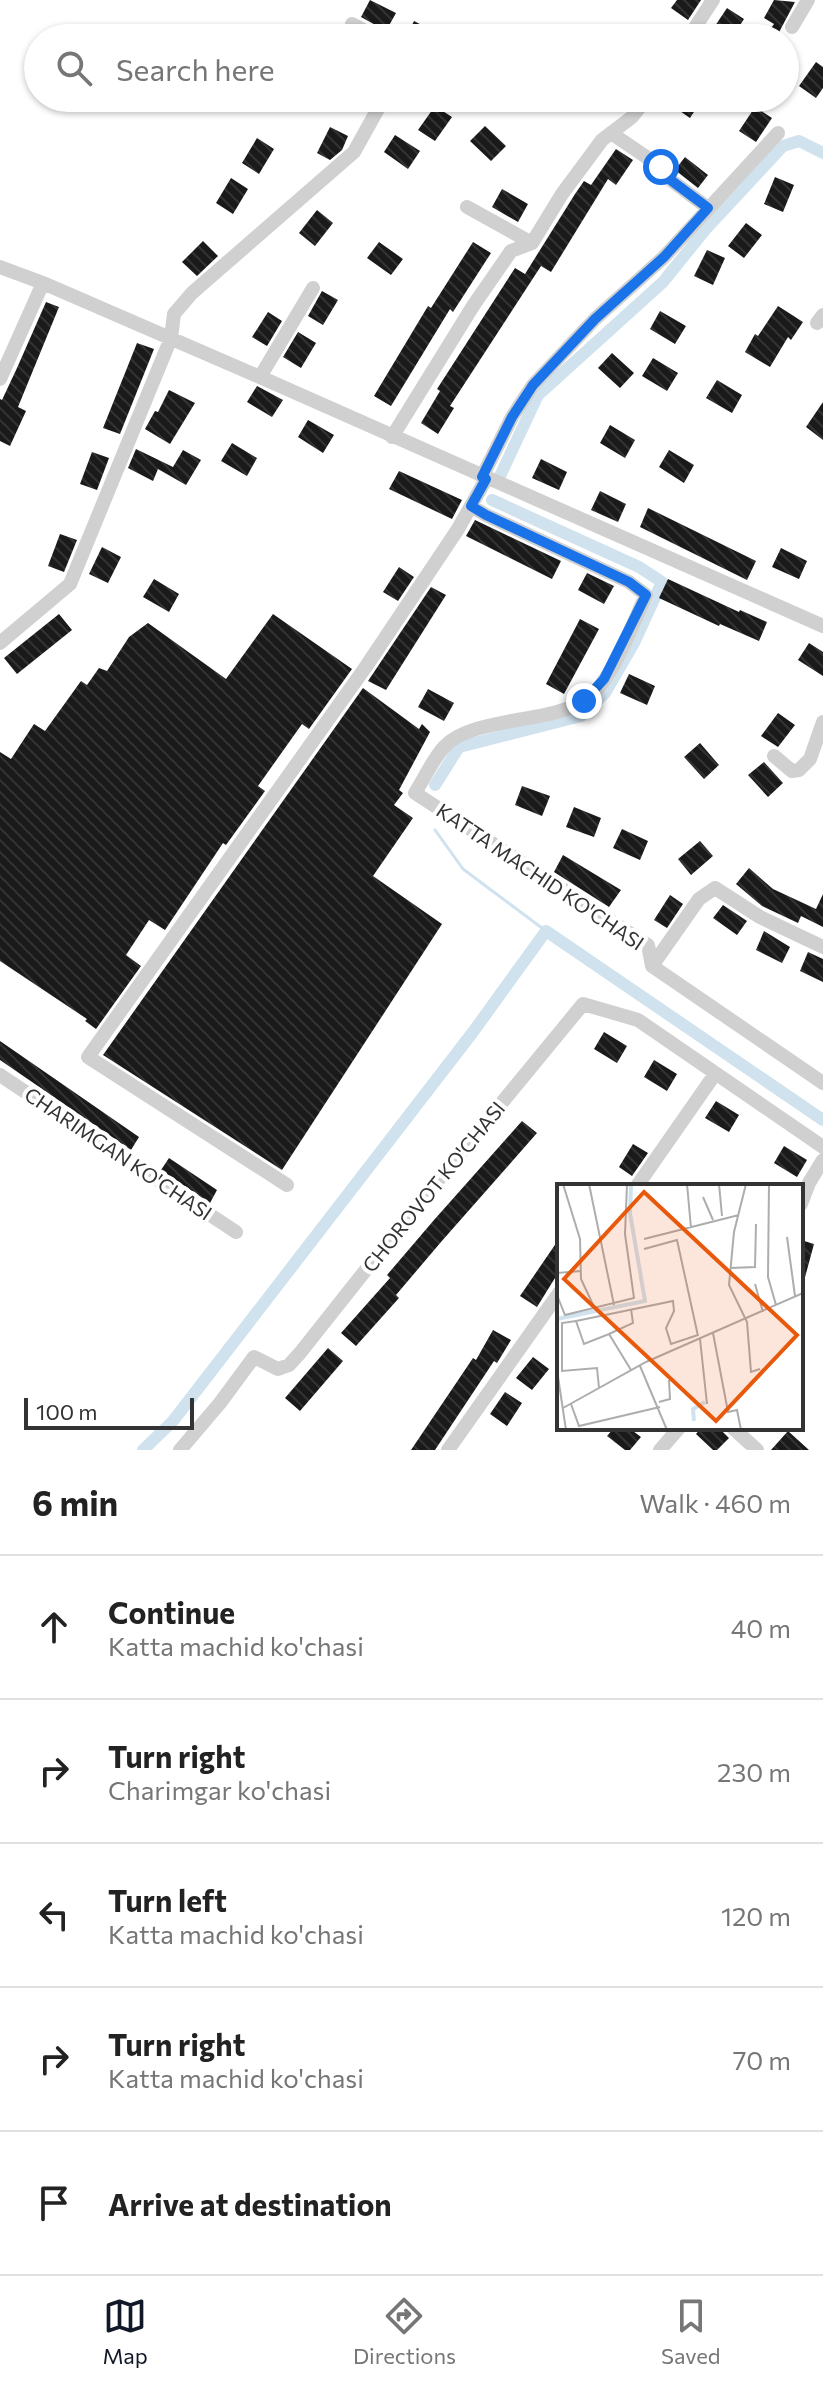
<!DOCTYPE html>
<meta charset="utf-8">
<style>
body{margin:0;font-family:Commissioner,sans-serif;background:#f2f2f2;color:#222}
.scale{position:absolute;left:24px;bottom:20px;width:170px;box-sizing:border-box;padding-left:8px;border:4px solid #333;border-top:0;font-size:22px;line-height:28px;white-space:nowrap;color:#333;-webkit-text-stroke:6px #fff;paint-order:stroke}
.stop{position:absolute;width:24px;height:24px;margin:-18px;border:6px solid #1a73e8;border-radius:50%;background:#fff}
.stop.end{background:#1a73e8;border-color:#fff;box-shadow:0 2px 8px #0008}
.list{margin:0;padding:0;list-style:none}
h2{display:flex;justify-content:space-between;align-items:center;height:104px;margin:0;padding:0 32px;font-size:34px}
h2 small{font-size:26px;font-weight:400;color:#767676}
.list li{display:grid;grid-template-columns:52px 1fr auto;gap:24px;align-items:center;box-sizing:border-box;height:144px;padding:0 32px;border-top:2px solid #e0e0e0}
.list b{display:block;font-size:30px;white-space:nowrap}
.list p{margin:0;font-size:26px;white-space:nowrap;color:#767676}
.list em{font-size:26px;font-style:normal;color:#767676}
.icon{flex:none;width:44px;height:44px;fill:none;stroke:currentColor;stroke-width:2;stroke-linecap:round;stroke-linejoin:round}
.map{position:relative;flex:none;width:823px;height:1450px;overflow:hidden}
.search{position:absolute;background:#fff;box-shadow:0 2px 6px #0004;left:24px;right:24px;top:24px;height:88px;display:flex;align-items:center;gap:20px;box-sizing:border-box;padding:0 28px;border-radius:44px;color:#767676;font-size:30px}
.sheet{height:824px;background:#fff}
nav{display:flex;justify-content:space-around;align-items:center;box-sizing:border-box;height:112px;border-top:2px solid #e0e0e0;background:#fff;font-size:22px;color:#767676}
nav a{display:grid;justify-items:center;gap:4px}
nav .on{color:#111827}
.map>svg:first-child{display:block}
.lines{fill:none;stroke-linecap:round;stroke-linejoin:round}
.stream{stroke:#cfe2ee;stroke-width:3}
.canal{stroke:#cfe2ee;stroke-width:12}
.building{fill:url(#building-back-hatch)}
.minor{stroke:#d0d0d0;stroke-width:14}
.route{stroke:#1a73e8;stroke-width:10}
.labels{text-anchor:middle;stroke-width:8;stroke-linejoin:round;paint-order:stroke}
.street-label{font-size:20px;fill:#333;stroke:#fff}
.inset-river{fill:none;stroke:#cfe2ee;stroke-width:4}
.inset-road{fill:none;stroke:#adadad;stroke-width:2}
.view{fill:#e8590c;fill-opacity:0.15;stroke:#e8590c;stroke-width:4}
.inset-edge{fill:none;stroke:#333;stroke-width:4}
</style>
<div class="map">
<svg width="823" height="1450" viewBox="0 0 823 1450">
<defs>
<pattern id="building-back-hatch" width="6" height="6" patternUnits="userSpaceOnUse" patternTransform="scale(2)"><rect width="6" height="6" fill="#1a1a1a"/><path d="M-1 5l2 2M0 0l6 6M5-1l2 2" fill="none" stroke="#333"/></pattern>
</defs>
<rect width="100%" height="100%" fill="#fff"/>
<g class="lines">
<path class="stream" d="M 435,830 L 463,869 L 546,931"/>
<path class="canal" d="M 500,476 L 538,395 L 663,282 L 705,230 L 783,146 L 799,141 L 823,153
M 435,785 L 459,747 L 581,716 L 605,693 L 634,643 L 662,582 L 639,567 L 492,500
M 143,1450 L 173,1421 L 473,1032 L 546,931 L 823,1120"/>
</g>
<path class="building" d="M 370,0 L 396,13 L 386,31 L 361,17 Z
M 677,0 L 701,0 L 688,20 L 671,8 Z
M 774,0 L 795,2 L 776,38 L 764,38 L 774,24 L 764,18 Z
M 727,8 L 744,19 L 732,38 L 720,38 L 711,32 Z
M 414,21 L 447,38 L 406,38 Z
M 816,62 L 823,67 L 823,88 L 816,98 L 799,86 Z
M 661,98 L 703,98 L 690,118 Z
M 435,106 L 452,117 L 435,141 L 418,130 Z
M 755,107 L 772,118 L 756,142 L 739,131 Z
M 485,126 L 506,146 L 491,161 L 470,141 Z
M 330,127 L 348,136 L 342,150 L 330,160 L 317,153 Z
M 395,135 L 420,151 L 408,169 L 384,152 Z
M 257,138 L 274,149 L 259,174 L 242,163 Z
M 616,149 L 633,160 L 616,185 L 608,179 L 551,272 L 541,266 L 450,406 L 454,408 L 438,434 L 421,423 L 440,391 L 437,389 L 515,268 L 525,274 L 575,194 L 584,181 L 591,185 Z
M 685,157 L 708,175 L 698,188 L 675,170 Z
M 775,177 L 794,185 L 783,212 L 764,204 Z
M 231,178 L 248,189 L 233,214 L 216,203 Z
M 502,189 L 528,204 L 518,222 L 492,207 Z
M 317,210 L 333,223 L 315,246 L 299,233 Z
M 746,223 L 762,235 L 744,258 L 728,246 Z
M 203,241 L 218,256 L 197,276 L 182,262 Z
M 379,242 L 403,259 L 391,275 L 367,258 Z
M 473,242 L 491,253 L 453,312 L 450,309 L 391,406 L 374,396 L 428,306 L 431,308 Z
M 707,250 L 725,258 L 713,285 L 694,276 Z
M 322,291 L 338,300 L 323,325 L 308,316 Z
M 46,302 L 59,307 L 18,407 L 26,411 L 10,446 L 0,441 L 0,399 L 2,400 L 17,368 Z
M 778,306 L 803,322 L 791,340 L 788,337 L 770,367 L 745,352 L 755,334 L 758,336 Z
M 660,311 L 686,326 L 675,344 L 650,329 Z
M 268,312 L 282,321 L 267,346 L 252,337 Z
M 298,332 L 316,343 L 301,368 L 283,357 Z
M 137,343 L 154,349 L 120,434 L 103,428 Z
M 612,353 L 634,373 L 620,388 L 598,368 Z
M 653,358 L 678,373 L 667,391 L 642,376 Z
M 717,380 L 742,395 L 732,413 L 706,398 Z
M 257,386 L 283,400 L 272,417 L 247,402 Z
M 169,390 L 195,403 L 170,444 L 145,429 L 155,411 L 158,412 Z
M 823,402 L 823,440 L 806,427 Z
M 308,420 L 334,435 L 323,453 L 298,437 Z
M 610,425 L 635,440 L 625,458 L 600,443 Z
M 232,443 L 257,458 L 247,476 L 221,461 Z
M 136,449 L 173,467 L 183,450 L 201,460 L 186,485 L 158,469 L 153,481 L 128,468 Z
M 669,450 L 694,465 L 684,483 L 659,467 Z
M 92,452 L 109,458 L 97,490 L 80,484 Z
M 541,459 L 567,472 L 559,490 L 532,478 Z
M 399,471 L 462,500 L 452,519 L 389,489 Z
M 600,491 L 626,504 L 618,522 L 591,510 Z
M 648,508 L 756,561 L 747,580 L 640,527 Z
M 475,520 L 561,561 L 552,579 L 466,536 Z
M 60,534 L 77,540 L 64,572 L 48,566 Z
M 102,547 L 121,557 L 108,583 L 89,574 Z
M 781,548 L 807,561 L 799,579 L 772,567 Z
M 399,567 L 414,577 L 398,601 L 383,592 Z
M 587,573 L 614,586 L 604,604 L 578,590 Z
M 154,579 L 179,594 L 169,612 L 143,597 Z
M 668,579 L 739,612 L 740,610 L 767,622 L 759,641 L 720,624 L 719,626 L 659,598 Z
M 431,587 L 446,595 L 386,690 L 368,681 Z
M 59,614 L 72,630 L 17,674 L 4,658 Z
M 273,614 L 352,669 L 309,729 L 302,724 L 258,786 L 265,791 L 226,845 L 223,843 L 165,930 L 149,920 L 126,955 L 141,966 L 96,1029 L 85,1021 L 87,1019 L 0,961 L 0,752 L 11,759 L 34,724 L 45,731 L 81,681 L 87,685 L 99,668 L 107,671 L 129,637 L 148,623 L 226,679 Z
M 580,619 L 599,629 L 564,694 L 546,684 Z
M 809,643 L 823,652 L 823,676 L 798,660 Z
M 629,674 L 655,686 L 647,705 L 620,693 Z
M 363,688 L 419,729 L 422,724 L 430,732 L 399,790 L 403,793 L 394,805 L 413,818 L 373,876 L 442,924 L 282,1170 L 103,1055 Z
M 428,689 L 454,703 L 444,721 L 418,707 Z
M 778,713 L 795,725 L 778,747 L 761,736 Z
M 700,743 L 719,765 L 704,779 L 684,757 Z
M 764,762 L 783,783 L 768,797 L 748,775 Z
M 522,786 L 550,796 L 542,816 L 515,805 Z
M 574,807 L 601,818 L 594,837 L 566,827 Z
M 622,829 L 648,841 L 640,860 L 613,848 Z
M 700,841 L 713,856 L 691,875 L 678,859 Z
M 563,855 L 621,890 L 609,907 L 554,872 Z
M 749,868 L 773,889 L 816,909 L 823,894 L 823,927 L 801,916 L 798,923 L 762,906 L 736,884 Z
M 670,895 L 683,904 L 667,928 L 654,920 Z
M 723,905 L 747,921 L 737,935 L 713,918 Z
M 764,931 L 790,947 L 782,963 L 756,950 Z
M 808,952 L 823,959 L 823,982 L 800,971 Z
M 604,1032 L 627,1046 L 617,1063 L 594,1049 Z
M 0,1041 L 139,1137 L 131,1150 L 0,1060 Z
M 654,1060 L 677,1074 L 667,1091 L 644,1077 Z
M 716,1101 L 739,1115 L 729,1132 L 705,1118 Z
M 522,1121 L 537,1133 L 441,1242 L 396,1295 L 399,1298 L 356,1346 L 341,1333 L 390,1278 L 387,1275 L 434,1220 Z
M 633,1144 L 648,1153 L 632,1176 L 619,1167 Z
M 784,1146 L 807,1160 L 797,1177 L 774,1163 Z
M 169,1158 L 217,1190 L 210,1203 L 161,1170 Z
M 559,1239 L 559,1281 L 555,1278 L 537,1307 L 520,1296 Z
M 801,1240 L 814,1244 L 804,1281 L 801,1281 Z
M 493,1330 L 511,1340 L 497,1363 L 494,1361 L 435,1450 L 411,1450 L 473,1358 L 476,1360 Z
M 328,1348 L 343,1361 L 300,1411 L 285,1398 Z
M 533,1357 L 549,1369 L 532,1390 L 516,1378 Z
M 505,1392 L 522,1403 L 507,1426 L 490,1414 Z
M 614,1428 L 629,1428 L 641,1437 L 630,1450 L 625,1450 L 607,1436 Z
M 701,1428 L 719,1428 L 729,1438 L 717,1450 L 713,1450 L 696,1434 Z
M 788,1431 L 809,1450 L 771,1450 Z"/>
<g class="lines">
<path class="minor" d="M 352,24 L 378,38
M 792,27 L 808,0
M 688,38 L 713,0
M 611,133 L 661,167 L 664,175 L 708,208
M 467,207 L 532,243
M 0,267 L 43,283 L 260,377 L 823,626
M 817,323 L 823,315
M 260,377 L 313,288
M 0,379 L 43,283
M 392,437 L 473,306 L 511,251 L 532,243 L 562,194 L 602,140 L 632,117 L 647,98
M 482,477 L 512,417 L 533,385 L 595,319 L 664,257 L 778,133
M 471,506 L 486,515 L 629,582 L 646,595 C 632,625 612,683 584,701 C 550,723 471,717 444,747 C 433,759 424,779 415,793 L 648,945 L 652,966 L 823,1083
M 0,643 L 70,584 L 171,338 L 174,314 L 192,293 L 354,152 L 384,98
M 774,756 L 792,771 L 799,770 L 810,759 L 823,722
M 652,966 L 699,899 L 715,888 L 760,917 L 823,947
M 0,1075 L 236,1232
M 287,1185 L 88,1057 L 365,668 L 458,529 L 486,479
M 637,1186 L 715,1074
M 801,1204 L 809,1183 L 823,1160
M 733,1428 L 757,1450
M 180,1450 L 220,1403 L 254,1357 L 278,1369 L 289,1365 L 300,1353 L 403,1223 L 583,1004 L 638,1020 L 823,1147
M 448,1450 L 559,1293
M 660,1450 L 679,1428"/>
</g>
<g class="lines">
<path class="route" d="M 584,701 L 604,679 L 646,595 L 629,582 L 486,515 L 471,506 L 486,479 L 482,477 L 512,417 L 533,385 L 595,319 L 664,257 L 708,208 L 664,175 L 661,167"/>
</g>
<g class="labels">
<g class="street-label">
<text transform="translate(540 877) rotate(34)" y="7">KATTA MACHID KO'CHASI</text>
<text transform="translate(118 1154) rotate(34)" y="7">CHARIMGAN KO'CHASI</text>
<text transform="translate(434 1187) rotate(-51)" y="7">CHOROVOT KO'CHASI</text>
</g>
</g>
<g transform="translate(557 1184)">
<rect width="246" height="246" fill="#fff"/>
<path class="inset-river" d="M 0,135 L 88,117 L 73,29 L 74,0M 137,237 L 136,225 L 148,218"/>
<path class="inset-road" d="M 6,0 L 23,55 L 24,95 L 38,125M 32,0 L 57,121M 130,0 L 134,44M 162,0 L 165,32M 189,0 L 177,48 L 172,101 L 190,138 L 194,188 L 203,185M 212,0 L 211,93 L 219,121M 146,13 L 156,36M 230,53 L 238,112M 87,55 L 182,31M 87,65 L 120,56 L 141,152M 173,84 L 198,83 L 199,40M 0,89 L 24,87M 198,100 L 206,128M 0,111 L 8,131 L 77,114 L 68,50 L 70,0M 19,137 L 5,139 L 5,187 L 40,184 L 42,204M 156,149 L 171,228 L 180,226 L 184,246M 52,150 L 76,139 L 74,125M 143,155 L 150,220M 83,182 L 110,246M 0,186 L 9,246M 74,186 L 52,150 L 27,160 L 19,137 L 116,117 L 117,127 L 109,144 L 114,160 L 141,151M 102,218 L 113,215 L 112,196M 14,220 L 22,242 L 103,223M 6,224 L 89,178 L 246,109"/>
<path class="view" d="M 87,8 L 240,151 L 159,237 L 7,95 Z"/>
<rect width="246" height="246" class="inset-edge"/>
</g>
</svg>
<div class="scale">100 m</div>
<div class="stop" style="left:661px;top:167px"></div>
<div class="stop end" style="left:584px;top:701px"></div>
<div class="search"><svg class="icon" aria-label="search" viewBox="0 0 24 24"><circle cx="10" cy="10" r="6"/><path d="M15 15l6 6"/></svg>Search here</div>
</div>
<section class="sheet">
<h2>6 min<small>Walk · 460 m</small></h2>
<ul class="list">
<li><svg class="icon" aria-label="ahead" viewBox="0 0 24 24"><path d="M12 20V5M6 11l6-6 6 6"/></svg><div><b>Continue</b><p>Katta machid ko'chasi</p></div><em>40 m</em></li>
<li><svg class="icon" aria-label="right" viewBox="0 0 24 24"><path d="M7 20v-9h11M14 6l5 5-5 5"/></svg><div><b>Turn right</b><p>Charimgar ko'chasi</p></div><em>230 m</em></li>
<li><svg class="icon" aria-label="left" viewBox="0 0 24 24"><path d="M17 20v-9H6M10 6l-5 5 5 5"/></svg><div><b>Turn left</b><p>Katta machid ko'chasi</p></div><em>120 m</em></li>
<li><svg class="icon" aria-label="right" viewBox="0 0 24 24"><path d="M7 20v-9h11M14 6l5 5-5 5"/></svg><div><b>Turn right</b><p>Katta machid ko'chasi</p></div><em>70 m</em></li>
<li><svg class="icon" aria-label="arrive" viewBox="0 0 24 24"><path d="M6 21V4h12l-3 4 3 4H6"/></svg><div><b>Arrive at destination</b></div></li>
</ul>
</section>
<nav>
<a class="on"><svg class="icon" aria-label="map" viewBox="0 0 24 24"><path d="M3 6l6-2 6 2 6-2v14l-6 2-6-2-6 2zM9 4v14M15 6v14"/></svg>Map</a>
<a><svg class="icon" aria-label="directions" viewBox="0 0 24 24"><path d="M12 3l9 9-9 9-9-9zM9 14v-3h6M13 9l2 2-2 2"/></svg>Directions</a>
<a><svg class="icon" aria-label="saved" viewBox="0 0 24 24"><path d="M7 4h10v16l-5-4-5 4z"/></svg>Saved</a>
</nav>
